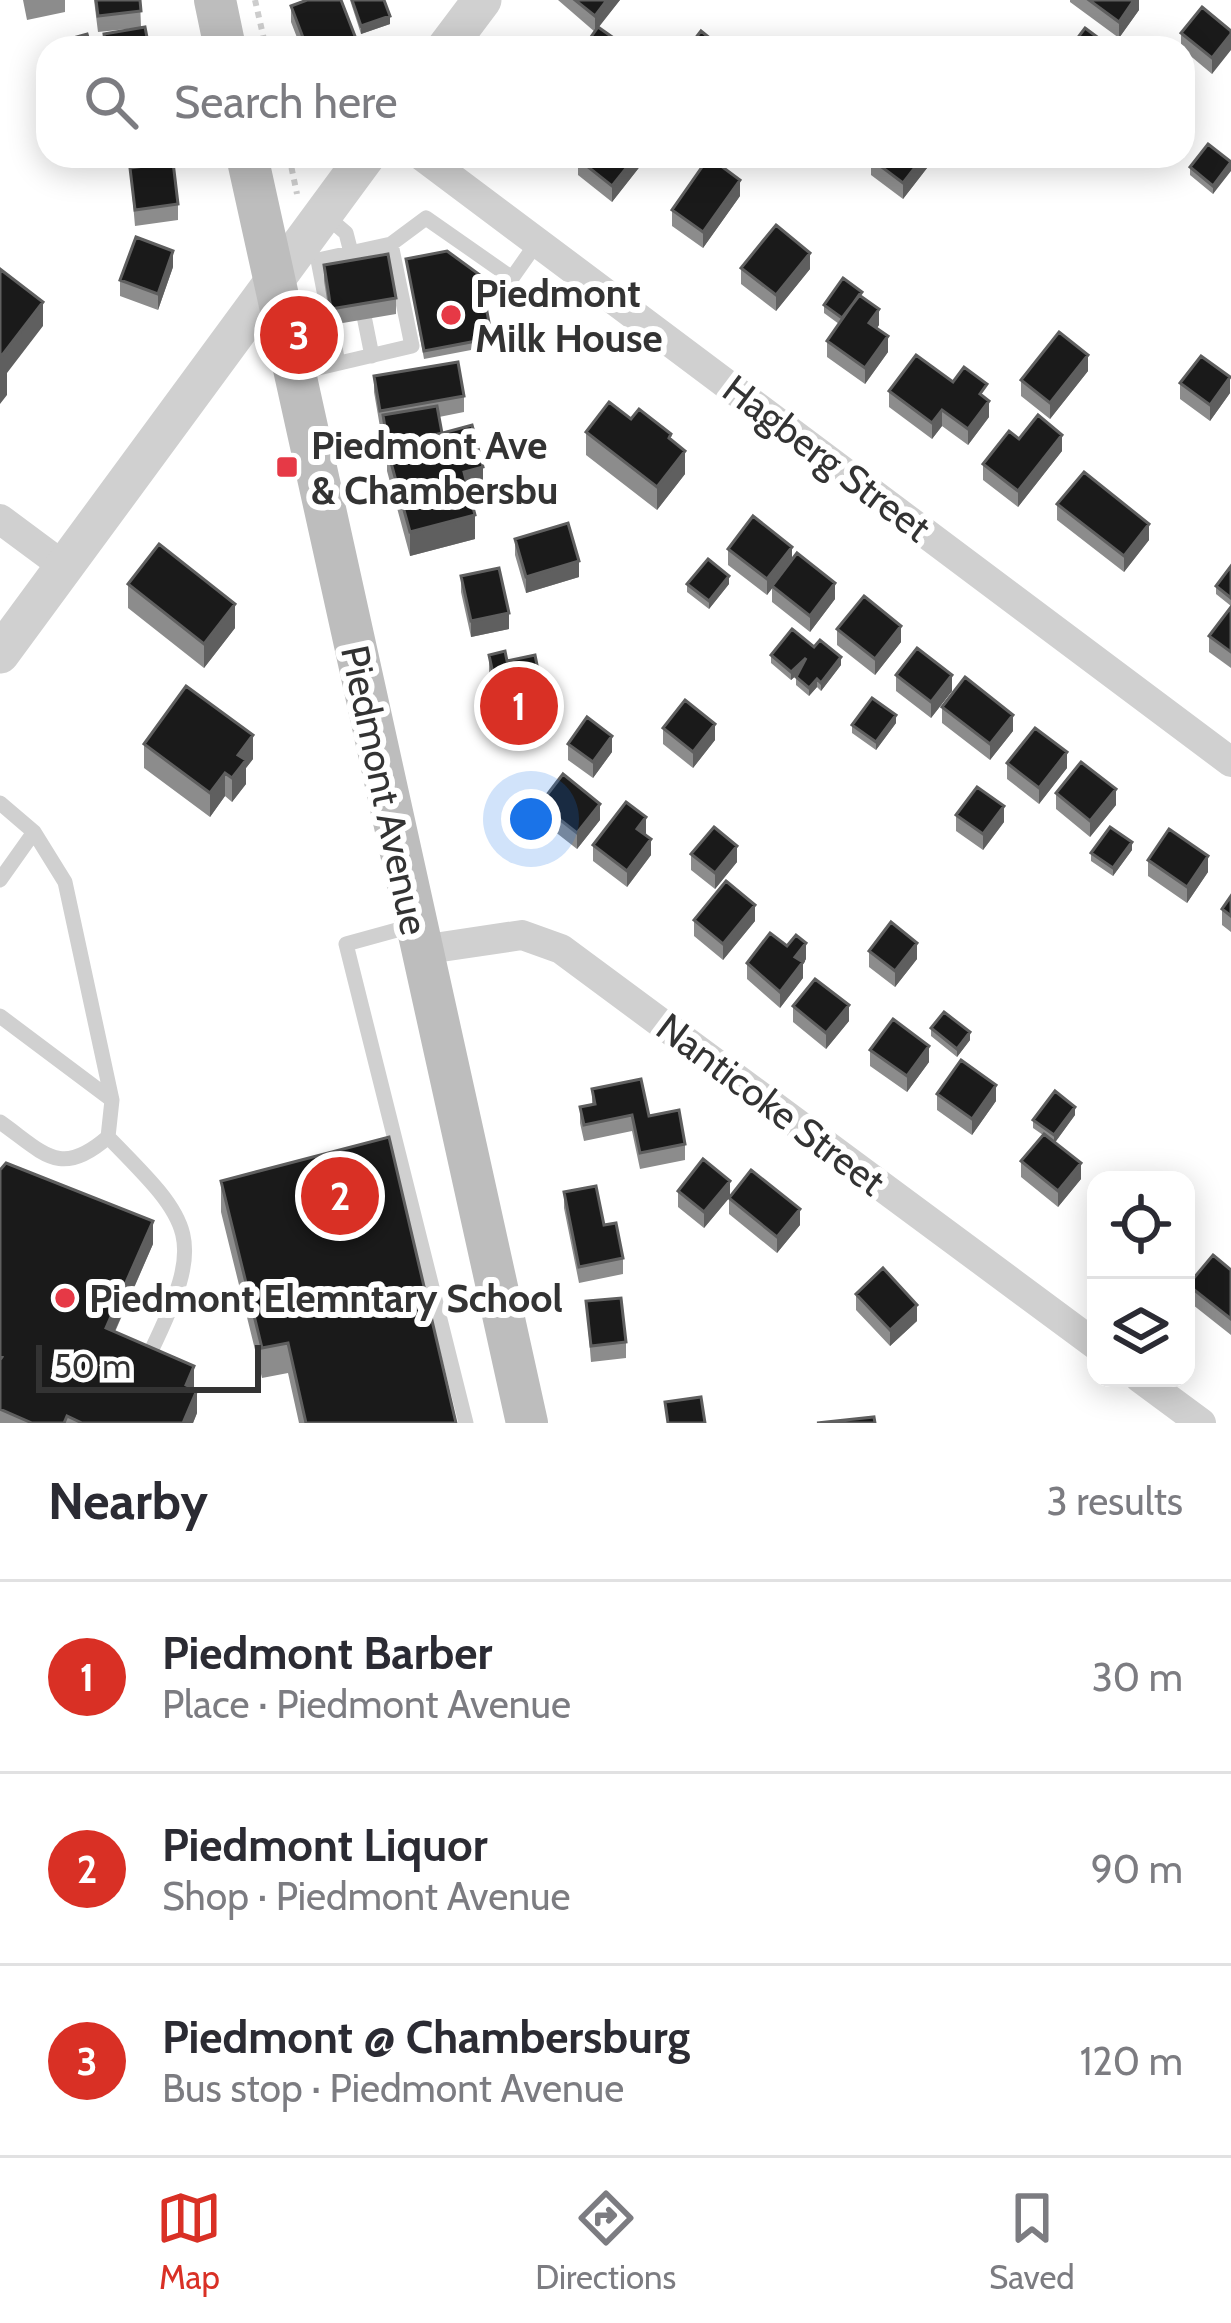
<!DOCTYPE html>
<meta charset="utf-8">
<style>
body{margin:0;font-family:Cabin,sans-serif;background:#f7f7f7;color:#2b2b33}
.controls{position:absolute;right:36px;bottom:36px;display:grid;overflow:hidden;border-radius:24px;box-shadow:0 6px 30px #0003}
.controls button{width:108px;height:108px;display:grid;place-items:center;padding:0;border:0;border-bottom:3px solid #e1e1e2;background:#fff;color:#2b2b33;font:60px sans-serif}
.scale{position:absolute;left:36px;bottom:30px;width:225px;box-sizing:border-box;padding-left:12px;border:6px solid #333;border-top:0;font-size:33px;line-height:42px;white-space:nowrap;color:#333;-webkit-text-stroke:9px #fff;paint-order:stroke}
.you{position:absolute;left:531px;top:819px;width:42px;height:42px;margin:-30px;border:9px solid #fff;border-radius:50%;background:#1a73e8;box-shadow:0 0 0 18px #1a73e833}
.badge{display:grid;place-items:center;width:78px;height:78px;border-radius:50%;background:#d93025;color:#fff;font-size:39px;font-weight:700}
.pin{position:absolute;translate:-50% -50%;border:6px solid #fff;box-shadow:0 3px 12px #0006}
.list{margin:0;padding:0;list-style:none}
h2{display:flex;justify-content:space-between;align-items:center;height:156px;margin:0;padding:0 48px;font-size:51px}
h2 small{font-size:39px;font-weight:400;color:#7c7c81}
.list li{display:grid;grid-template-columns:78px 1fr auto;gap:36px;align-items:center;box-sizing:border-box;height:192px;padding:0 48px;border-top:3px solid #e1e1e2}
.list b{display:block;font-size:45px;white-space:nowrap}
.list p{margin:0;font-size:39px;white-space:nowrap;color:#7c7c81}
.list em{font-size:39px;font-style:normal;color:#7c7c81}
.icon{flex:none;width:66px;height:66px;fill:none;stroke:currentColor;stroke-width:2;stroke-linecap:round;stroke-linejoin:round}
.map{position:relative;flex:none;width:1231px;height:1423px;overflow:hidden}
.search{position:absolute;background:#fff;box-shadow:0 6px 30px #0003;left:36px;right:36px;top:36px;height:132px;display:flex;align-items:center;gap:30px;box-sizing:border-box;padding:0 42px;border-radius:36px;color:#7c7c81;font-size:45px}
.sheet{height:732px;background:#fff}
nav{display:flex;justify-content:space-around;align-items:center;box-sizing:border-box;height:168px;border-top:3px solid #e1e1e2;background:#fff;font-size:33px;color:#7c7c81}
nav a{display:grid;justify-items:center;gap:6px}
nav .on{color:#d93025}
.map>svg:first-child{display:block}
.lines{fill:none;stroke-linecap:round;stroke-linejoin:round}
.path{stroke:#cdcdcd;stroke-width:6;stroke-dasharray:6 6;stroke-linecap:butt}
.service{stroke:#d0d0d0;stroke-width:15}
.minor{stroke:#d0d0d0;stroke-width:30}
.tertiary{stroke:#d0d0d0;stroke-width:39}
.secondary{stroke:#bdbdbd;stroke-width:42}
.wall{fill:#8c8c8c}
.shaded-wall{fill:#5f5f5f}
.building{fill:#1a1a1a;stroke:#5f5f5f;stroke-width:3}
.poi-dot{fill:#e63946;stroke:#fff;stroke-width:4.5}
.labels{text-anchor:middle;stroke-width:12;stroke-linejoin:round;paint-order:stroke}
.poi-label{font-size:39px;font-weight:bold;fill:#333;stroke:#fff;text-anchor:start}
.street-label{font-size:39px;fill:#333;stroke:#fff}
</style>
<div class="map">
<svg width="1231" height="1423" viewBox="0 0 1231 1423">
<rect width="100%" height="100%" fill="#fff"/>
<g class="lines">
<path class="path" d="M 255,0 L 266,48
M 289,156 L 297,194"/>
<path class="service" d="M 326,216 L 346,233 L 353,260
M 364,316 L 372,356
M 338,363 L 318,260 L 391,244 L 426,218 L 512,278 L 538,241
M 297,373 L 412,346 L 391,244
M 0,803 L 34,832 L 65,882 L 112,1100 L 108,1137 C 60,1179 44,1153 0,1122
M 0,880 L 34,832
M 415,925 L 346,944 L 466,1423
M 0,1016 L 112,1100
M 108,1137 C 195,1225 206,1237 151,1351"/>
<path class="minor" d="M 422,156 L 1231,762
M 0,519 L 66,568
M 421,950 L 522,935 L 561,949 L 1096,1345
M 1140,1378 L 1201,1423"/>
<path class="tertiary" d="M 446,48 L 482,0
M 0,654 L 366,156"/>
<path class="secondary" d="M 215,0 L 225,48
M 247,156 L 527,1423"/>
</g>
<path class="wall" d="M 23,0 L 65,0 L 65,12 L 27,20 Z
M 94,0 L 140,0 L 141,27 L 149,48 L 104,48 L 104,34 L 137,28 L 98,32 Z
M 350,0 L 384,0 L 390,24 L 361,34 Z
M 558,0 L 620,0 L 598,27 L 625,48 L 586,48 L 586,44 L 595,32 Z
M 1070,0 L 1139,0 L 1139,10 L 1119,38 L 1070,2 Z
M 291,6 L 358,48 L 301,48 L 291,22 Z
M 1231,31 L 1212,74 L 1181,48 L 1181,33 Z
M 645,156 L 645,160 L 612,202 L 578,175 L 578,159 Z
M 934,156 L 934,159 L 903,199 L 871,175 L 871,159 Z
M 1231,162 L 1213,194 L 1190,175 L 1190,167 Z
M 130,168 L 178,204 L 178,220 L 135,226 Z
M 740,196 L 703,248 L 672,226 L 672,210 Z
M 406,259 L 492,338 L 492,346 L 424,359 Z
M 324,265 L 396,298 L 396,314 L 331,325 L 324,281 Z
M 173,267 L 158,310 L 120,296 L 120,280 Z
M 741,268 L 810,269 L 776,311 L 741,284 Z
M 862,297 L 879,325 L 877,328 L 888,352 L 865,384 L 827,357 L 827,341 L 839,324 L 824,313 L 824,305 Z
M 1088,371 L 1050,419 L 1021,396 L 1021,380 Z
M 374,376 L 464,396 L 464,412 L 439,417 L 442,433 L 483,490 L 470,494 L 475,539 L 410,556 L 387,471 L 387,454 L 383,426 L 380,427 L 374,392 Z
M 953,382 L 987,399 L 989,417 L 968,445 L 942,426 L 932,439 L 889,407 L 889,391 Z
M 1180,383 L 1230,393 L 1210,421 L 1180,399 Z
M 631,419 L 685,474 L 657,510 L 586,455 L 586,432 Z
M 1019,439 L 1062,451 L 1018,507 L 983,480 L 983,464 Z
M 1057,504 L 1149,540 L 1124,572 L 1057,520 Z
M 515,539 L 579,577 L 526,593 L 515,555 Z
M 728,549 L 792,560 L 835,599 L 810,632 L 772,602 L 772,588 L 767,595 L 728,565 Z
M 1231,566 L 1231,606 L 1216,594 L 1216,586 Z
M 461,576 L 509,629 L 471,637 L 461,592 Z
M 128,584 L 235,628 L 204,668 L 128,608 Z
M 687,584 L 729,584 L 709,609 L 687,592 Z
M 1231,607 L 1231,668 L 1209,652 L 1209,636 Z
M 837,629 L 901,642 L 875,675 L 837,645 Z
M 814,647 L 841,665 L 821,691 L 817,687 L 809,696 L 796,685 L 796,676 L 791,680 L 771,663 L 771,655 Z
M 489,655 L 507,661 L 548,720 L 548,736 L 505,745 L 489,671 Z
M 896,675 L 952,691 L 931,718 L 896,691 Z
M 942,707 L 1013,731 L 990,760 L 942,723 Z
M 896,723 L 876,750 L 852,733 L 852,725 Z
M 663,728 L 715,740 L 693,768 L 663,744 Z
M 144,744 L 253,759 L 246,768 L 246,784 L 232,802 L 225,796 L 210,817 L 144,768 Z
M 568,744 L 612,752 L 593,778 L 568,760 Z
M 1007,763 L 1067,768 L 1039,804 L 1007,779 Z
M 1056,793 L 1116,805 L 1090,837 L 1056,809 Z
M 540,804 L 600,820 L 577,849 L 540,820 Z
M 956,815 L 1004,822 L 983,850 L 956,831 Z
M 646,833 L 651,855 L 627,887 L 593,861 L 593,845 Z
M 1132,850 L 1113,876 L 1091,861 L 1091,853 Z
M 691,854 L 737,862 L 715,889 L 691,870 Z
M 1148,860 L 1208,872 L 1187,903 L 1148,876 Z
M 1231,896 L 1231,932 L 1222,925 L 1222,909 Z
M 694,920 L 755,921 L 723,960 L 694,936 Z
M 869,951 L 917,959 L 895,987 L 869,967 Z
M 806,959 L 803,964 L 803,978 L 780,1008 L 747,979 L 747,963 Z
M 793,1006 L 849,1021 L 826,1049 L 793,1022 Z
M 931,1028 L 970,1040 L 957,1057 L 931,1036 Z
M 870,1050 L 929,1062 L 907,1092 L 870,1066 Z
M 592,1089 L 649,1116 L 685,1144 L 685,1160 L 640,1169 L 632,1131 L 584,1141 L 580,1123 L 580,1107 L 592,1105 Z
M 937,1094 L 996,1101 L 972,1135 L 937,1110 Z
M 1075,1115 L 1055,1142 L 1081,1179 L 1058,1207 L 1021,1177 L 1021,1161 L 1043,1135 L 1033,1128 L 1033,1120 Z
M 0,1170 L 153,1244 L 115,1332 L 194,1388 L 197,1413 L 193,1423 L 0,1423 Z
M 221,1181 L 456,1423 L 299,1423 L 288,1373 L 262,1378 L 221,1212 Z
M 678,1191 L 730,1197 L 800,1225 L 777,1253 L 729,1214 L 729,1198 L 704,1228 L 678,1207 Z
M 564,1192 L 604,1225 L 623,1258 L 623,1274 L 579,1283 L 564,1208 Z
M 1231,1270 L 1231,1335 L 1188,1301 L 1188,1285 Z
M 856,1294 L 917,1321 L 890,1346 L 856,1310 Z
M 586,1301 L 626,1342 L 626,1358 L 591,1362 Z"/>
<path class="shaded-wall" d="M 607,0 L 620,0 L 595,32 L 595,16 Z
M 1134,0 L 1139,0 L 1139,10 L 1119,38 L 1119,22 Z
M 390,16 L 390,24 L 361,34 L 361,26 Z
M 1231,34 L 1231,50 L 1212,74 L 1212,58 Z
M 124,156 L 165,156 L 165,158 L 124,168 Z
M 636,156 L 645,156 L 645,160 L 612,202 L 612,186 Z
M 924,156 L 934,156 L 934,159 L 903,199 L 903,183 Z
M 1231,163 L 1231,171 L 1213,194 L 1213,186 Z
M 740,180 L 740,196 L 703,248 L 703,232 Z
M 173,251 L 173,267 L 158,310 L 158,294 Z
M 810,253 L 810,269 L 776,311 L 776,295 Z
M 43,302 L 43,326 L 7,373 L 7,395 L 0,404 L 0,358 Z
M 879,309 L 879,325 L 869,339 L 869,323 Z
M 888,336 L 888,352 L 865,384 L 865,368 Z
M 1088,355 L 1088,371 L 1050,419 L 1050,403 Z
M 1230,377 L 1230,393 L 1210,421 L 1210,405 Z
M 989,401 L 989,417 L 968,445 L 968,429 Z
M 942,410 L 942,426 L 932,439 L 932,423 Z
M 1062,435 L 1062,451 L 1018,507 L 1018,491 Z
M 685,451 L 685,474 L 657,510 L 657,487 Z
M 483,467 L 483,490 L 464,495 L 464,472 Z
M 475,515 L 475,539 L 410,556 L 410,532 Z
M 1149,524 L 1149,540 L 1124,572 L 1124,556 Z
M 792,547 L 792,563 L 767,595 L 767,579 Z
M 579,561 L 579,577 L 526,593 L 526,577 Z
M 729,576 L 729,584 L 709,609 L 709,601 Z
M 835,583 L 835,599 L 810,632 L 810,616 Z
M 235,604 L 235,628 L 204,668 L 204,644 Z
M 509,613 L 509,629 L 471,637 L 471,621 Z
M 901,626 L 901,642 L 875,675 L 875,659 Z
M 841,657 L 841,665 L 821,691 L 821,683 Z
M 806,658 L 806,666 L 791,680 L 791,672 Z
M 952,675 L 952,691 L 931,718 L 931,702 Z
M 817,679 L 817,687 L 809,696 L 809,688 Z
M 896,715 L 896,723 L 876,750 L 876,742 Z
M 1013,715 L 1013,731 L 990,760 L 990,744 Z
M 715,724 L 715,740 L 693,768 L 693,752 Z
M 253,735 L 253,759 L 246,768 L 246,784 L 232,802 L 232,778 L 238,755 Z
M 612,736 L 612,752 L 593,778 L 593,762 Z
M 1067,752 L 1067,768 L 1039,804 L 1039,788 Z
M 225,773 L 225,796 L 210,817 L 210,793 Z
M 1116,789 L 1116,805 L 1090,837 L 1090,821 Z
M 600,804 L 600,820 L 577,849 L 577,833 Z
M 1004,806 L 1004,822 L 983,850 L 983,834 Z
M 646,817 L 646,833 L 637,845 L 637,829 Z
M 651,839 L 651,855 L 627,887 L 627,871 Z
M 1132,842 L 1132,850 L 1113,876 L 1113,868 Z
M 737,846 L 737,862 L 715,889 L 715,873 Z
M 1208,856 L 1208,872 L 1187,903 L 1187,887 Z
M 755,905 L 755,921 L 723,960 L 723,944 Z
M 806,943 L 806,959 L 803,964 L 803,978 L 780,1008 L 780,992 L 795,957 Z
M 917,943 L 917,959 L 895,987 L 895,971 Z
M 849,1005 L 849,1021 L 826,1049 L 826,1033 Z
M 970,1032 L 970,1040 L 957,1057 L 957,1049 Z
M 929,1046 L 929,1062 L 907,1092 L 907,1076 Z
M 996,1085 L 996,1101 L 972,1135 L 972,1119 Z
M 1075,1107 L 1075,1115 L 1054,1144 L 1054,1135 Z
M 1081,1163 L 1081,1179 L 1058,1207 L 1058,1191 Z
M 730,1181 L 730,1197 L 704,1228 L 704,1212 Z
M 800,1209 L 800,1225 L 777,1253 L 777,1237 Z
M 153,1221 L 153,1244 L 106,1351 L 106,1328 Z
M 917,1305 L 917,1321 L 890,1346 L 890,1330 Z
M 194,1366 L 194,1390 L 186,1385 Z
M 197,1390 L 197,1413 L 193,1423 L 183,1423 Z"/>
<path class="building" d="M 96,0 L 140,0 L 141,11 L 98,16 Z
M 307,0 L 341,0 L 358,44 L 348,48 L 307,48 L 291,6 Z
M 352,0 L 384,0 L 390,16 L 361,26 Z
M 575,0 L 607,0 L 595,16 Z
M 1089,0 L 1134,0 L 1119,22 Z
M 1202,7 L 1231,31 L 1231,34 L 1212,58 L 1181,33 Z
M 145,27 L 149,48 L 106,48 L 104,34 Z
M 598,27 L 625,46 L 624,48 L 591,48 L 586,44 Z
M 1085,28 L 1112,48 L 1070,48 Z
M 701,31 L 722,48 L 688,48 Z
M 87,34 L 91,48 L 64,48 L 62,41 Z
M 564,39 L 577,48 L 558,48 Z
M 1208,144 L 1231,162 L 1213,186 L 1190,167 Z
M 580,156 L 636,156 L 612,186 L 578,159 Z
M 873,156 L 924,156 L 903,183 L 871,159 Z
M 709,157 L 740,180 L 703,232 L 672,210 Z
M 173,162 L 178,204 L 135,210 L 130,168 Z
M 776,225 L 810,253 L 776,295 L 741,268 Z
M 136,237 L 173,251 L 158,294 L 120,280 Z
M 447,251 L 480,275 L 492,338 L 424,351 L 406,259 Z
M 388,254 L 396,298 L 331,309 L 324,265 Z
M 0,269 L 43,302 L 0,358 Z
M 843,278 L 862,292 L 842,318 L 824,305 Z
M 859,295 L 879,309 L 869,323 L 888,336 L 865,368 L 827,341 Z
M 1059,332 L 1088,355 L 1050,403 L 1021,380 Z
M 916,355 L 953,382 L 964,367 L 987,384 L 980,394 L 989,401 L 968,429 L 942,410 L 932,423 L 889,391 Z
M 1201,356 L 1230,377 L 1210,405 L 1180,383 Z
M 458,362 L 464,396 L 380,411 L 374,376 Z
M 609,402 L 631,419 L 639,409 L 671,434 L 669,438 L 685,451 L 657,487 L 586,432 Z
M 437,406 L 442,433 L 388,446 L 383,415 Z
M 1038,415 L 1062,435 L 1018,491 L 983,464 L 1009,431 L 1019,439 Z
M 472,425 L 483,467 L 464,472 L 475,515 L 410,532 L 387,448 Z
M 1084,472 L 1149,524 L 1124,556 L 1057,504 Z
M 753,516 L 792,547 L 767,579 L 728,549 Z
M 568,523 L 579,561 L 526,577 L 515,539 Z
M 159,544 L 235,604 L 204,644 L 128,584 Z
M 797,553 L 835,583 L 810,616 L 772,586 Z
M 708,559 L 729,576 L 709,601 L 687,584 Z
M 1231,566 L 1231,598 L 1216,586 Z
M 499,568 L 509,613 L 471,621 L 461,576 Z
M 864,596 L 901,626 L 875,659 L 837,629 Z
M 1231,607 L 1231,652 L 1209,636 Z
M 792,629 L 814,647 L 820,640 L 841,657 L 821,683 L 817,679 L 809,688 L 796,677 L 806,658 L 791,672 L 771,655 Z
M 917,648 L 952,675 L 931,702 L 896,675 Z
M 505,651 L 507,661 L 535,655 L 548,720 L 505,729 L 489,655 Z
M 965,677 L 1013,715 L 990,744 L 942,707 Z
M 186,686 L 253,735 L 238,755 L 246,760 L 232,778 L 225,773 L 210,793 L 144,744 Z
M 872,698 L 896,715 L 876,742 L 852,725 Z
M 685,700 L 715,724 L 693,752 L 663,728 Z
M 587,717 L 612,736 L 593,762 L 568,744 Z
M 1035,728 L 1067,752 L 1039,788 L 1007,763 Z
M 1081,762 L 1116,789 L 1090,821 L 1056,793 Z
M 563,774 L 600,804 L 577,833 L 540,804 Z
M 977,787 L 1004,806 L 983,834 L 956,815 Z
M 626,802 L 646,817 L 637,829 L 651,839 L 627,871 L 593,845 Z
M 714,827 L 737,846 L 715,873 L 691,854 Z
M 1110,827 L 1132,842 L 1113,868 L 1091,853 Z
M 1169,829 L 1208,856 L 1187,887 L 1148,860 Z
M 726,881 L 755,905 L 723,944 L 694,920 Z
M 1231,896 L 1231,916 L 1222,909 Z
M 891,922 L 917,943 L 895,971 L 869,951 Z
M 770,933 L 787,946 L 796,935 L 806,943 L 795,957 L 803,962 L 780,992 L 747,963 Z
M 815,979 L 849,1005 L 826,1033 L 793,1006 Z
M 944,1012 L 970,1032 L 957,1049 L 931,1028 Z
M 893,1019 L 929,1046 L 907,1076 L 870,1050 Z
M 961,1060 L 996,1085 L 972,1119 L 937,1094 Z
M 641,1079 L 649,1116 L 679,1110 L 685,1144 L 640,1153 L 632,1115 L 584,1125 L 580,1107 L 595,1104 L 592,1089 Z
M 1055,1091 L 1075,1107 L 1054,1135 L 1033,1120 Z
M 1044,1134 L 1081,1163 L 1058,1191 L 1021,1161 Z
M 389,1137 L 456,1423 L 306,1423 L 288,1343 L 262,1348 L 221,1181 Z
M 703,1159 L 730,1181 L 704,1212 L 678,1191 Z
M 6,1163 L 153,1221 L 106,1328 L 194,1366 L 186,1385 L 197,1390 L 183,1423 L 82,1423 L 67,1416 L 64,1423 L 32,1423 L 0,1409 L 0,1360 L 2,1357 L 0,1356 L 0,1170 Z
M 751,1170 L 800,1209 L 777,1237 L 729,1198 Z
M 596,1186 L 604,1225 L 616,1223 L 623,1258 L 579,1267 L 564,1192 Z
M 1213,1255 L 1231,1270 L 1231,1319 L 1188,1285 Z
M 883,1268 L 917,1305 L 890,1330 L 856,1294 Z
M 621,1298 L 626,1342 L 591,1346 L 586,1301 Z
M 701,1397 L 705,1423 L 668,1423 L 665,1402 Z
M 874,1417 L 875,1423 L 817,1423 Z"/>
<g class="poi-dot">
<circle cx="451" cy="315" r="12"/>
<rect x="275" y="455" width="24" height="24" rx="6"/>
<circle cx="65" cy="1298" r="12"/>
</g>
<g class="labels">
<g class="poi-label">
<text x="475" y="307">Piedmont<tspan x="475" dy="45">Milk House</tspan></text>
<text x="311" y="459">Piedmont Ave<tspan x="311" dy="45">&amp; Chambersbu</tspan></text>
<text x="89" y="1312">Piedmont Elemntary School</text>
</g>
<g class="street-label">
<text transform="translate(827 458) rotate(37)" y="14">Hagberg Street</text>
<text transform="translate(385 790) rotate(78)" y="14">Piedmont Avenue</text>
<text transform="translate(771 1104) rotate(37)" y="14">Nanticoke Street</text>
</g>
</g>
</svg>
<div class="controls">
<button><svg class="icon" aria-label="locate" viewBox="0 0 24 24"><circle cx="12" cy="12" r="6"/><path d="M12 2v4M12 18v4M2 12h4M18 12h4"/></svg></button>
<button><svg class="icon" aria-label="layers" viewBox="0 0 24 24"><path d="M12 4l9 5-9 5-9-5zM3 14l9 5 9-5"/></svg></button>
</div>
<div class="scale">50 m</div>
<div class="you"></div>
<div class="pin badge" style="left:519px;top:706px">1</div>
<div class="pin badge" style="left:340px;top:1196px">2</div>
<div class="pin badge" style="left:299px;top:335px">3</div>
<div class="search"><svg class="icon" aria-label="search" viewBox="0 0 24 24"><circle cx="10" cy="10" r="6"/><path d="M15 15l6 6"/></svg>Search here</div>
</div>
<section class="sheet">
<h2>Nearby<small>3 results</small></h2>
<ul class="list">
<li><span class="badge">1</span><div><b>Piedmont Barber</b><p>Place · Piedmont Avenue</p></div><em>30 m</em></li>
<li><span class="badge">2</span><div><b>Piedmont Liquor</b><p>Shop · Piedmont Avenue</p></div><em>90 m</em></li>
<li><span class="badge">3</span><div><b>Piedmont @ Chambersburg</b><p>Bus stop · Piedmont Avenue</p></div><em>120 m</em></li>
</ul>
</section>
<nav>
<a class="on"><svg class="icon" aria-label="map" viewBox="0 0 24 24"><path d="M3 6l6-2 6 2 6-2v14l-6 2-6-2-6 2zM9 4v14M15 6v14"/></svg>Map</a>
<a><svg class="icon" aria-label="directions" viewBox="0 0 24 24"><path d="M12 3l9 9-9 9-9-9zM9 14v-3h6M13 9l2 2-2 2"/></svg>Directions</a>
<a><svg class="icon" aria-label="saved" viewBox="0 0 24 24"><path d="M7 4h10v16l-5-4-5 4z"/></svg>Saved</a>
</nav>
